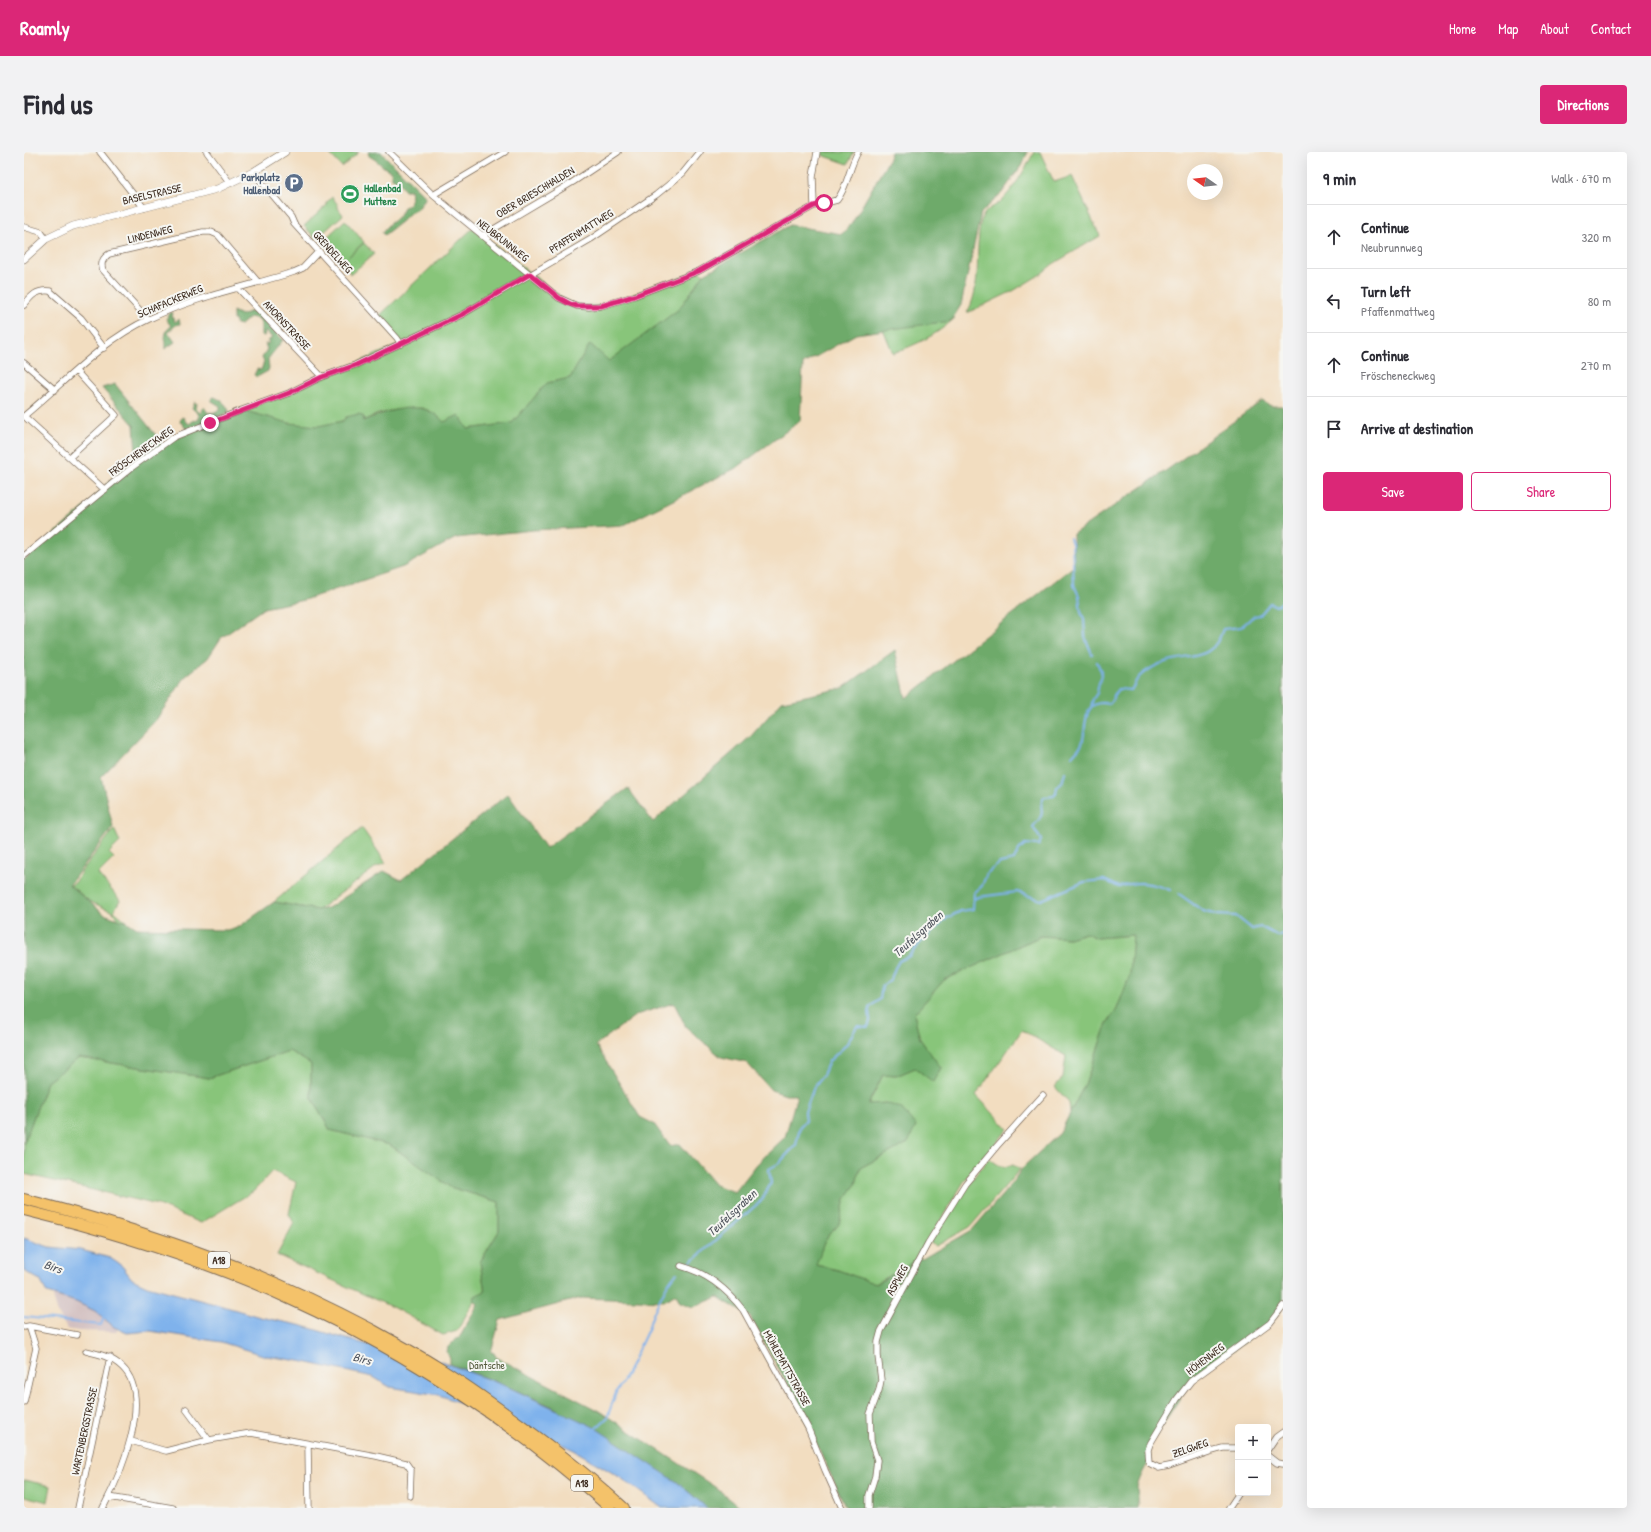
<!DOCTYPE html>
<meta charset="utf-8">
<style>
body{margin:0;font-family:"Patrick Hand",sans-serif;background:#f2f2f3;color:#2b2b33}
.controls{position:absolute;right:12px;bottom:12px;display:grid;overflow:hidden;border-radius:4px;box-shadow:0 4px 16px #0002}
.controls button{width:36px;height:36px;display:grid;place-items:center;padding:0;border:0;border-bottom:1px solid #e1e1e2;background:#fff;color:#2b2b33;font:20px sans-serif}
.compass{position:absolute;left:1163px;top:12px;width:36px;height:36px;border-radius:50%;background:#fff;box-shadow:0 4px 16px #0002;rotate:284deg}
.stop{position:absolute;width:12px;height:12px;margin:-9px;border:3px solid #db2777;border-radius:50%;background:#fff}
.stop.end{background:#db2777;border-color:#fff;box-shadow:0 1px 4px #0008}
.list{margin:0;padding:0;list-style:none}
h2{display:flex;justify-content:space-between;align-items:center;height:52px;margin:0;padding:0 16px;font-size:17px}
h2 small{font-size:13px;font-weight:400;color:#7c7c81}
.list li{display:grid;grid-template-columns:26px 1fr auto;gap:12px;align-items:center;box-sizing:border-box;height:64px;padding:0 16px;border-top:1px solid #e1e1e2}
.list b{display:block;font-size:15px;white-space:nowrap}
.list p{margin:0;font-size:13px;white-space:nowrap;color:#7c7c81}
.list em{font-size:13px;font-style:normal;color:#7c7c81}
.actions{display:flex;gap:8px;padding:12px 16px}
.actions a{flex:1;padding:9px 0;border:1px solid #db2777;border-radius:4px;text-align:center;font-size:14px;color:#db2777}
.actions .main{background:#db2777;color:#fff}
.icon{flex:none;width:22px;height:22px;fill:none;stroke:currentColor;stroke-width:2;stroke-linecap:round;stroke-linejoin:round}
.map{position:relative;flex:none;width:1259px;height:1356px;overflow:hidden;border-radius:4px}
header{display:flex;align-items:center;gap:24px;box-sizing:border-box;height:56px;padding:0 20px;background:#db2777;color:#fff}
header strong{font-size:19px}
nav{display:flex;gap:22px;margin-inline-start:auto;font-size:14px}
.intro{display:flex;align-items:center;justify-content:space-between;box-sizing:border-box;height:96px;padding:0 24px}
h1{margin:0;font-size:28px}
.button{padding:10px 18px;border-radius:4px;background:#db2777;color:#fff;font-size:14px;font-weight:700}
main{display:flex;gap:24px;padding:0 24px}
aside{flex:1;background:#fff;border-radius:4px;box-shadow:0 4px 16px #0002}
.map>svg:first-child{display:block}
.industrial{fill:#d2bfc0}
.green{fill:#88c57a;stroke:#62784c}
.forest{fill:#6eaa6a;stroke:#546a44;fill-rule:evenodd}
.water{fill:#7fb2ec;stroke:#5d6e85}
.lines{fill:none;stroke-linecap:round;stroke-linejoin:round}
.stream{stroke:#7fb2ec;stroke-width:2}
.minor-casing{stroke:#7b6957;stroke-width:7}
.tertiary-casing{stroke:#7b6957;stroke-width:8}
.motorway-casing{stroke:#7b6957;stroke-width:12}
.minor{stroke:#fff;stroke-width:5.5}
.tertiary{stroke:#fff;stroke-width:7}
.motorway{stroke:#f4c26a;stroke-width:10}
.route{stroke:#db2777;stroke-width:5}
.labels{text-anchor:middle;stroke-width:4;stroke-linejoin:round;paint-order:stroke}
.shield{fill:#f6f6f2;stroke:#73675e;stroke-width:1}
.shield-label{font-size:10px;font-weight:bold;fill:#3b2a1e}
.service-label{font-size:11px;font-weight:bold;fill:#4e5e75;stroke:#f6f6f2;text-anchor:end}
.leisure-label{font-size:11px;font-weight:bold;fill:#27864d;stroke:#f6f6f2;text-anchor:start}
.street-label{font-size:11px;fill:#3b2a1e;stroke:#f6f6f2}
.park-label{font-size:11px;fill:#52583a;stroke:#f6f6f2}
.water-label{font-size:12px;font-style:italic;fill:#4f535c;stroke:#f6f6f2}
</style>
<header>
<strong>Roamly</strong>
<nav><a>Home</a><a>Map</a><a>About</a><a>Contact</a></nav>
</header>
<div class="intro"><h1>Find us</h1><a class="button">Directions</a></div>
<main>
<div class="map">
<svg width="1259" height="1356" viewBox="0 0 1259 1356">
<rect width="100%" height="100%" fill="#f6f6f2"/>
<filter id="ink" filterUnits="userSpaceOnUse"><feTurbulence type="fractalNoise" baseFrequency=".025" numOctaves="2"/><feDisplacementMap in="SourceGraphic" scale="8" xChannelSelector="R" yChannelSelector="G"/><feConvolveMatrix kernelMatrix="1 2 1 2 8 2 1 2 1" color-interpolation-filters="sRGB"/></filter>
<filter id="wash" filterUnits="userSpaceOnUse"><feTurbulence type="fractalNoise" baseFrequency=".012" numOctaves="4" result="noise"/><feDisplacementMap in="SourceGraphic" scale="16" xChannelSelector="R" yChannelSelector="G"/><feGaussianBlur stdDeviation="0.9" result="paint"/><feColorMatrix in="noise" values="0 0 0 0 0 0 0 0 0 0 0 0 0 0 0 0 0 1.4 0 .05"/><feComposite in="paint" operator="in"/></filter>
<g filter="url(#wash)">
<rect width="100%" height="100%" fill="#f2ddc0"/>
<path class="industrial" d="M 86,1106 L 92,1111 L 93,1180 L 55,1179 L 43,1177 L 34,1161 L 29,1145 L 40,1129 Z"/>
<path class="green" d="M 304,0 L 335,0 L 318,15 Z
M 795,0 L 830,0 L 824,12 L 795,2 Z
M 1010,0 L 1016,0 L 1030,30 L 1048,24 L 1076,84 L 1029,112 L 1017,122 L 989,139 L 943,161 C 955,139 953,116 954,92 C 955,83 955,72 959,64 C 962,57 970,55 975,51 C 989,39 1002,16 1010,0 Z
M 308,45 L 314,53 L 314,56 L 319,63 L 292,87 L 280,74 L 303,53 L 302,51 Z
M 321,68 L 340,90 L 324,105 L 340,91 L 350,102 L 327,122 L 299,89 Z
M 449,76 L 546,152 L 577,154 L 675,119 L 680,122 L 655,157 L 585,210 L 566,192 L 546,226 L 523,231 L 488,271 L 444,277 L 420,270 L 406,259 L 398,256 L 371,258 L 354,262 L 338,269 L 340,265 C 328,260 327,267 317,269 C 310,271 300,274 293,274 C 267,274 242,265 218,258 L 265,241 L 376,192 L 354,165 Z
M 919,161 L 931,166 C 911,184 894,192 869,201 L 859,177 Z
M 338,676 L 362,711 L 352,715 L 294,758 L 250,750 Z
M 90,677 L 96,690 L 85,701 L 90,706 L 74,722 L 96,748 L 90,759 L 105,771 L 94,767 L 89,760 L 65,749 L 46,733 L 52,730 L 57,720 Z
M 1062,781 L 1073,786 L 1109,783 L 1106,823 L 1093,857 L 1083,871 L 1062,930 L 1046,961 L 1045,950 L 1031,935 L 1039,925 L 1042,904 L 998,878 L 952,943 L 984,977 L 941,1028 L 894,1105 L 883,1114 L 851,1132 L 814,1118 L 791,1113 L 801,1088 L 815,1072 L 821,1046 L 832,1032 L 836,1016 L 884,991 L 862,951 L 844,953 L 859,923 L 872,924 L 891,916 L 909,929 L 917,916 L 896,887 L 890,862 L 920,828 L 1017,784 L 1045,786 Z
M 265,899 L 287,912 L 287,944 L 306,978 L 366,993 L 426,1035 L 475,1050 L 475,1079 L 456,1110 L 461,1140 L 451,1144 L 450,1149 L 433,1179 L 419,1183 L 370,1156 L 253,1103 L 270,1071 L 265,1062 L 272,1030 L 248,1019 L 230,1039 L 177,1071 L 134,1053 L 0,1022 L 0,991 L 23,930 L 55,906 L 185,926 Z
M 965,1006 C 974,1013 978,1017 989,1013 L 996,1017 L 946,1075 L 912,1094 L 906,1091 L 938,1040 Z
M 0,1328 L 27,1334 L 24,1350 L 0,1344 Z"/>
<path class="forest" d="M 344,0 L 357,0 L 402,45 L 394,57 L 387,60 L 378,69 L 360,83 L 358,81 C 363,70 377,67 380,55 C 388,52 388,46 387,38 L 381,38 L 375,30 L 368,26 L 367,19 C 358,16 354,8 345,4 Z
M 867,0 L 1004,0 L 997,14 L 978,41 L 957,61 L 937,153 L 927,169 L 832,182 L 779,212 L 776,269 L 714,315 L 600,373 L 510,378 L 432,386 L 379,415 L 280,448 L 240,456 L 197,486 L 184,506 L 162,524 L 132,568 L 77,625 L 89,675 L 45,733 L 80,762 L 105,771 L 113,776 L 203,778 L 216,774 L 250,750 L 294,758 L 304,756 L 360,719 L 377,728 L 484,642 L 522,696 L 604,636 L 629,670 L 727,584 L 758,549 L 819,536 L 871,498 L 882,546 L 1050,414 L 1049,382 L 1147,315 L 1238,249 L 1247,254 L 1259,254 L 1259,1154 L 1246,1171 L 1167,1229 L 1126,1292 L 1125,1311 C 1121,1314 1113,1332 1113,1337 C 1114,1346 1115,1346 1113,1356 L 822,1356 L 773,1249 L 726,1165 L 694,1145 L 669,1155 L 656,1150 L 652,1142 L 640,1149 L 557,1146 L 476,1168 L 467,1200 L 470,1201 L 472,1205 L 575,1259 L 691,1335 L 717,1356 L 683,1356 L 653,1330 L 529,1255 L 482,1234 L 426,1212 L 426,1207 L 423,1200 L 424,1195 L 437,1183 L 454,1152 L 450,1149 L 451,1144 L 461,1139 L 456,1110 L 475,1079 L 475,1050 L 426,1035 L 366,993 L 306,978 L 287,944 L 287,912 L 265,899 L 185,926 L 55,906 L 23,930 L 0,991 L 0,408 L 62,354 L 112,301 L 110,273 L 78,236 L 91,232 L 139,292 L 218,258 L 265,271 L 294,274 L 319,269 L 322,265 L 335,262 L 340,265 L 339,269 C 355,262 388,250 405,259 C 411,261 416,266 420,270 L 435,263 L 444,277 L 488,271 L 523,231 L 546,226 L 566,192 L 585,209 L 655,157 L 680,122 L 766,73 L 818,82 L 828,71 L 864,9 ZM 1062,781 L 1073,786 L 1109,783 L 1106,823 L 1093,857 L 1083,871 L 1062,930 L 1036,981 L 999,1015 L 985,1035 L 948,1078 L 898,1107 L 894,1105 L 883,1114 L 852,1132 L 814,1118 L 792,1113 L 801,1088 L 815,1072 L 821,1047 L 832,1032 L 836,1016 L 884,991 L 892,974 L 877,956 L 862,951 L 844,952 L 859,923 L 872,924 L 891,916 L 909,930 L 917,916 L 896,887 L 890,862 L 920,828 L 1017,784 L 1045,786 ZM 650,851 L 662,875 L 697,905 L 723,911 L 747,938 L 762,943 L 773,943 L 761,985 L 733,1012 L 711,1040 L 691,1033 L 656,992 L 646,994 L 630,972 L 616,965 L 572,893 L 612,863 Z
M 231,158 L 259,188 L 244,207 L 245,216 L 244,219 L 233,225 L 230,223 L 233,217 L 237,218 L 240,210 L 238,206 L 243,197 L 241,192 L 244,192 L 245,188 L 248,186 L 242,179 L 240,184 L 237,183 L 237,172 L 235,167 L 226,165 L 217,173 L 212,172 L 211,168 L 209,168 L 209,159 L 217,163 Z
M 147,160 L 149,161 L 148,165 L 151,170 L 155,167 L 156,172 L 152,173 L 144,180 L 151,190 L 141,197 L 141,189 L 140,186 L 142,183 L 141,180 L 147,174 L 142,167 Z
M 190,245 C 196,247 204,253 205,260 L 163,278 L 156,269 L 157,266 L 159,265 L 162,270 L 166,272 L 169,268 L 171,269 L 175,267 L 175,263 L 168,256 L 171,250 L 173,251 L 172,257 L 176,261 L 178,260 L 177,257 L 180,255 L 184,261 L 189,261 L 196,257 L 196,254 L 188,249 L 187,247 Z"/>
<path class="water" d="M 0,1086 L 25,1095 L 57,1098 L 86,1106 L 98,1114 L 108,1127 L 123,1134 L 202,1155 L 236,1165 L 279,1174 L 329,1189 L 421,1211 L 482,1234 L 570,1275 L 653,1330 L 683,1356 L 638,1356 L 597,1326 L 550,1298 L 497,1273 L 415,1243 L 366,1235 L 349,1225 L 275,1209 L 242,1204 L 197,1190 L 126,1179 L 103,1181 L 90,1175 L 71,1159 L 52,1150 L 23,1141 L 16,1128 L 0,1119 Z"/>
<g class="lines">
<path class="stream" d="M 1046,386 L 1048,392 L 1050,433 L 1055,444 L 1057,460 L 1060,467 L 1061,485 L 1068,502
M 1067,556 L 1069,547 L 1073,541 L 1075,531 L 1077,527 L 1078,522 L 1073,510
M 1048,604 C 1051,600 1056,596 1058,592 C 1063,576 1057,545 1085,552 C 1090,548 1089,542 1094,537 L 1107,538 C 1110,534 1112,528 1115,525 C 1122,518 1136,511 1145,509 C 1172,502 1189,508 1199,477 L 1217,475 L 1230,464 L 1236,463 L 1246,451 L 1252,454 L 1256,452 L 1259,448
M 1155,742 L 1179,759 L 1193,763 L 1212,764 L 1228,777 L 1237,775 L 1254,784 L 1259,782
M 950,747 L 954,745 L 993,740 L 1017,748 L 1060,730 L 1080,728 L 1095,735 C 1115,728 1127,731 1146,738
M 666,1111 L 738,1048 L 747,1031 L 745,1017 L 754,1012 L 772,993 L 776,974 L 782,969 L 781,960 L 790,935 L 799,923 L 805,909 L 822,893 L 833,874 L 844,875 L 846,869 L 845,856 L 856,847 L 858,834 L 867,827 L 871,816 L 875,809 L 885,804 L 895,792 L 923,766 L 937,759 L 949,757 L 950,741 L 958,734 L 963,721 L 976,711 L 990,708 L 995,698 L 1001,692 L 1015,693 L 1017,688 L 1009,675 C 1011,671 1016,668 1017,664 C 1020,657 1014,656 1020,645 L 1030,644 L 1032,641 L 1033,635 L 1038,631 L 1041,620
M 0,1165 L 77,1173 L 80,1165
M 570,1278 L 583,1266 L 593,1238 L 600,1228 L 625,1175 C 627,1164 644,1127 653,1121"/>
</g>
</g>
<g filter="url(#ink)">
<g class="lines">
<g class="minor-casing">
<path id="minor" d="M 76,0 L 120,56
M 183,0 L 206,31
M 365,0 L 409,43 L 535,146 L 553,154 L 565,155 L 577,154 L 610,144 L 675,119 L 790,54 L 813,48 C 824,34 825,15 834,0
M 229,20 L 267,65 L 270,72 L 373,186 L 377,192
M 409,43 L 481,0
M 790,54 L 789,25 L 793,0
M 0,75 L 17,80 L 22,87
M 458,84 L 549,30 L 594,0
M 214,136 L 298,225
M 0,153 C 7,144 13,137 26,139 L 57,166 L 80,196
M 124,167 L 79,118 C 76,111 79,106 85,102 L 179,80 L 187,80 L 194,83 L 234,130
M 0,211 L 31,238
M 0,264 C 40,231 77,189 125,167 C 171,145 221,135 270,120 L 279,116 L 295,99
M 0,264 L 81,338
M 46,305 L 92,263 L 52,219
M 0,404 L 107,316 L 150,285 L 218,258 L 265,241 L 297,225 L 331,213 L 439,162 L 567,87 L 632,43 L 659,21 L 676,0
M 657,1114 C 683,1121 703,1137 719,1158 L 784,1276 L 801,1318 L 818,1356
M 0,1175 L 5,1174 L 53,1183
M 62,1199 C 75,1202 88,1205 98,1215 C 130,1245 96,1324 79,1356
M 0,1250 L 12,1196 L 5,1174
M 162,1257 L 185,1288
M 107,1289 L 142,1299 L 185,1288 L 227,1281 L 352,1304 L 382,1311 L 387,1318 L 386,1344
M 284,1293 L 285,1356
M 1214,1296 L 1199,1296 L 1188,1299 L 1145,1314 L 1135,1316 L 1125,1311 L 1124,1298 L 1126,1292 L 1153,1247 L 1167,1229 L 1246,1171 L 1259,1154
M 1244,1297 L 1252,1285 L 1259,1280
M 1244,1304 L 1253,1311 L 1259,1312
M 85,1345 L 149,1356
M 54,1356 L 86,1205
M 845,1356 L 845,1343 L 851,1324 L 853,1308 L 847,1290 L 846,1262 L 855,1238 L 857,1228 L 854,1204 L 854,1190 L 857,1179 L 904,1091 L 941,1032 L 973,994 L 1019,943
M 1205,1356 L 1215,1341"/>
</g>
<g class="tertiary-casing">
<path id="tertiary" d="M 0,107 L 22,87 L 49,74 L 193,37 L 229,20 L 261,0"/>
</g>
<g class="motorway-casing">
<path id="motorway" d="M 0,1047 C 50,1060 99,1074 148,1091 C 217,1114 285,1144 349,1178 C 370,1190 392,1201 412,1214 C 441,1232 469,1252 496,1272 C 532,1298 568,1326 600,1356
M 0,1058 C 93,1081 185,1109 272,1150 C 384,1201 494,1274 586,1356"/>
</g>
<use href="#minor" class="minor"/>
<use href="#tertiary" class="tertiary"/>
<use href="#motorway" class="motorway"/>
</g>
</g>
<g class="lines" filter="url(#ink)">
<path class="route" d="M 186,271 L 265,241 L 298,225 L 332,213 L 439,162 L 506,122 L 535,146 L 546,152 L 553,154 L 577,154 L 610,144 L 675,119 L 790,54 L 800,51"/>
</g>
<defs>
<g id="parking-disc" transform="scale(1)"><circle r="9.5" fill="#5c6f8a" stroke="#f6f6f2"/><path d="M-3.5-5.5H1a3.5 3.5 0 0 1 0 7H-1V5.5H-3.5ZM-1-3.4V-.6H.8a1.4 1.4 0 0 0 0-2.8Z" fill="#fff"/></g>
<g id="stadium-disc" transform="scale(1)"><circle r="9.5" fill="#2e9e5b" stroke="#f6f6f2"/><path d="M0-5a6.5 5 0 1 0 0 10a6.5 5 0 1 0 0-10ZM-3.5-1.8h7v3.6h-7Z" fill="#fff"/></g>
</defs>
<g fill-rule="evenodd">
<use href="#parking-disc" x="270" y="31"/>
<use href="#stadium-disc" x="326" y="42"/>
</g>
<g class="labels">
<g class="shield">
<rect x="184" y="1100" width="22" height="16" rx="3"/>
<rect x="547" y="1323" width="22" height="16" rx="3"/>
</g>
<g class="shield-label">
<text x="195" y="1112">A18</text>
<text x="558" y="1335">A18</text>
</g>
<g class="service-label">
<text x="256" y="29">Parkplatz<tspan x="256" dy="13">Hallenbad</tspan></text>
</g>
<g class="leisure-label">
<text x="340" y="40">Hallenbad<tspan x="340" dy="13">Muttenz</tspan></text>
</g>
<g class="street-label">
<text transform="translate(511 40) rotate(-31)" y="4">OBER BRIESCHHALDEN</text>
<text transform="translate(128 42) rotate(-13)" y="4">BASELSTRASSE</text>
<text transform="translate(557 79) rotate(-32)" y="4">PFAFFENMATTWEG</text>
<text transform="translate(126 82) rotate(-14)" y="4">LINDENWEG</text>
<text transform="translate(479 88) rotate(38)" y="4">NEUBRUNNWEG</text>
<text transform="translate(309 100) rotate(48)" y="4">GRENDELWEG</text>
<text transform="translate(146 149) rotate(-23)" y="4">SCHAFACKERWEG</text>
<text transform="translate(263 173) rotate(47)" y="4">AHORNSTRASSE</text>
<text transform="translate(117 299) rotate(-36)" y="4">FRÖSCHENECKWEG</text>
<text transform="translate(873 1128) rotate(-62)" y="4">ASPWEG</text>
<text transform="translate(1181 1207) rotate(-37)" y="4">HÖHENWEG</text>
<text transform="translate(763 1216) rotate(61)" y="4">MÜHLEMATTSTRASSE</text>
<text transform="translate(60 1279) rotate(-78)" y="4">WARTENBERGSTRASSE</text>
<text transform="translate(1166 1296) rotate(-19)" y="4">ZELGWEG</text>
</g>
<g class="park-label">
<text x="463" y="1217">Däntsche</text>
</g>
<g class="water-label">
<text transform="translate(894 782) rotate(-42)" y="4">Teufelsgraben</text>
<text transform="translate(708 1061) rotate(-43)" y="4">Teufelsgraben</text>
<text transform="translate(29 1115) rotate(20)" y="4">Birs</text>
<text transform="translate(338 1207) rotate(15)" y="4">Birs</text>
</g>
</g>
</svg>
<div class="controls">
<button>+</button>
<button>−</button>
</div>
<svg class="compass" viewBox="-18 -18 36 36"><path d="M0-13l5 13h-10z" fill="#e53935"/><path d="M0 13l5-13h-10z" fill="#7c7c81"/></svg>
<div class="stop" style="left:800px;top:51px"></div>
<div class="stop end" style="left:186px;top:271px"></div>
</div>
<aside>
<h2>9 min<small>Walk · 670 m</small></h2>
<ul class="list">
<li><svg class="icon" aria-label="ahead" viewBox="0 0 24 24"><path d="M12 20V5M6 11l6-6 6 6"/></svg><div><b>Continue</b><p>Neubrunnweg</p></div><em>320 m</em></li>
<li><svg class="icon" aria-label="left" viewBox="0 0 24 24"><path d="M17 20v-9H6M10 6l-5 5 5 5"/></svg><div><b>Turn left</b><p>Pfaffenmattweg</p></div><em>80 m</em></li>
<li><svg class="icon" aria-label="ahead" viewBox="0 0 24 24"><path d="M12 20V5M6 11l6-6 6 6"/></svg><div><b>Continue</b><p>Fröscheneckweg</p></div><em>270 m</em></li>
<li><svg class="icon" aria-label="arrive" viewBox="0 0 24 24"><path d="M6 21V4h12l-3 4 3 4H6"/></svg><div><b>Arrive at destination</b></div></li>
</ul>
<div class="actions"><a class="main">Save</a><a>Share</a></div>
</aside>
</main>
